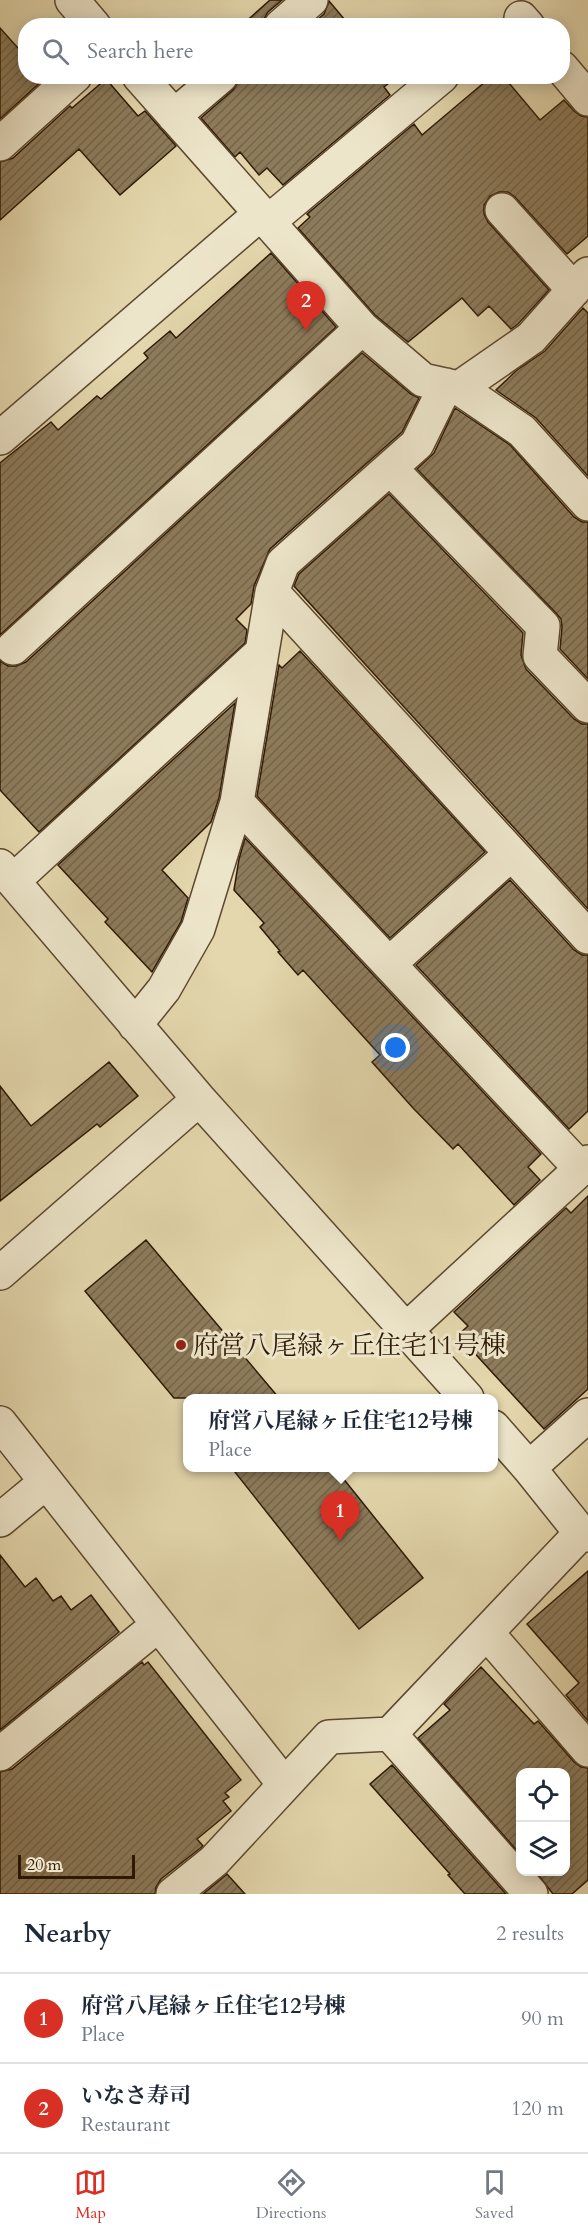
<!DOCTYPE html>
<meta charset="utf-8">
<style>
body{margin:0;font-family:Cardo,"Noto Serif JP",serif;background:#f2f2f3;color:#1f2937}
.controls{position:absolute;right:18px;bottom:18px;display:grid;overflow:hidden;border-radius:12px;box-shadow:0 3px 15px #0003}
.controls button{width:54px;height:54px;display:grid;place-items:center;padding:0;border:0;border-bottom:2px solid #e0e1e3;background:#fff;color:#1f2937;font:30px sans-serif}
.scale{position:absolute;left:18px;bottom:15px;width:117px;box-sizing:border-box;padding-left:6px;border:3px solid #2e1905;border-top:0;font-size:16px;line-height:21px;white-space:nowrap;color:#2e1905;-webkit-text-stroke:4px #ede5ca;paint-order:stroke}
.you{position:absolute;left:396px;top:1048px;width:21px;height:21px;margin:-15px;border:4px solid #fff;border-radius:50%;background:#1a73e8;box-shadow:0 0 0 9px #1a73e833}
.badge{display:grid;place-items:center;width:39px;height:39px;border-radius:50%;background:#d93025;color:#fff;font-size:20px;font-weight:700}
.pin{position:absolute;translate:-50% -50px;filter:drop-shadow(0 2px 3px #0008)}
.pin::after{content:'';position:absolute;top:32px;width:21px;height:18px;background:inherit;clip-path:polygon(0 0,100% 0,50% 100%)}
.popup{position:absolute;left:183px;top:1394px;width:315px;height:78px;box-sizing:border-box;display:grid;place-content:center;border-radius:12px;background:#fff;filter:drop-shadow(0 2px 4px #0005);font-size:20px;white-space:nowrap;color:#747a83}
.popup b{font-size:22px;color:#1f2937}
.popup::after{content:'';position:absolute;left:50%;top:100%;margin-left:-12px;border:12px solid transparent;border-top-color:#fff}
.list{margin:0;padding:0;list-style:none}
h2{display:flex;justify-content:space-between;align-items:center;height:78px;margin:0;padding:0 24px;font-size:26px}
h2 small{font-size:20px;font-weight:400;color:#747a83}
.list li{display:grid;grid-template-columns:39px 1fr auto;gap:18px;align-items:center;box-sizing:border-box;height:90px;padding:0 24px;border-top:2px solid #e0e1e3}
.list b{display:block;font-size:22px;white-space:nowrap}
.list p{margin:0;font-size:20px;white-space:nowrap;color:#747a83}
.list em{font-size:20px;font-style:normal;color:#747a83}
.icon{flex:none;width:33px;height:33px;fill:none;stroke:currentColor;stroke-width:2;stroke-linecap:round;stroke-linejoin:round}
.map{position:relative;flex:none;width:588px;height:1894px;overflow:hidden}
.search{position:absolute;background:#fff;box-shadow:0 3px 15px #0003;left:18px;right:18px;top:18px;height:66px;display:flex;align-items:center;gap:15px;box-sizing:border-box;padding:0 21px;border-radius:24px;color:#747a83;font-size:22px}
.sheet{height:258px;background:#fff}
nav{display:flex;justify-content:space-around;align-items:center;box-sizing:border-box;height:84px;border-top:2px solid #e0e1e3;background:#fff;font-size:16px;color:#747a83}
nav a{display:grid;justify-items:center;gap:3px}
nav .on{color:#d93025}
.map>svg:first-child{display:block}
.building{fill:url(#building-hatch);stroke:#2e1905;stroke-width:1.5}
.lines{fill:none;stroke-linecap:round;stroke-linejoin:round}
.minor-casing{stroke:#5c482f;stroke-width:36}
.minor{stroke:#ede5ca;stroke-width:33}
.poi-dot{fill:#8f2418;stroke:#ede5ca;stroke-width:2}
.labels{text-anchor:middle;stroke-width:6;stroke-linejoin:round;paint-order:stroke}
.poi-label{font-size:26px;fill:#2e1905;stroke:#ede5ca;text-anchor:start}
</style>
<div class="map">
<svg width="588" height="1894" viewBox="0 0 588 1894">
<defs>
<pattern id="building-hatch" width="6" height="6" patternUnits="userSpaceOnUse" patternTransform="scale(1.5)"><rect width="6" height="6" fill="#8d7c5c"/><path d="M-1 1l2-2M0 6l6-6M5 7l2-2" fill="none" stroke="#74654a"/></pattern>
</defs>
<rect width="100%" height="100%" fill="#e4d7ad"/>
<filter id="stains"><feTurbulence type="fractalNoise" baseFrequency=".00333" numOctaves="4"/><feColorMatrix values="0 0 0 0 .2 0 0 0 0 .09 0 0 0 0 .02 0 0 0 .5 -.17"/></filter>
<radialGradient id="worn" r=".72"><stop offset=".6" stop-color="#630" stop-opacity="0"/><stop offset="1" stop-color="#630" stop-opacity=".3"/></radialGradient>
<path class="building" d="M 270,0 L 282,0 L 268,12 L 264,19 L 263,26 L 241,26 Z
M 329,1 L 350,26 L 310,26 L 324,14 Z
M 0,28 L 26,57 L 26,76 L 45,78 L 0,119 Z
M 242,76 L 393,76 L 395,78 L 384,87 L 390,95 L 283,185 L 267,168 L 259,175 L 240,152 L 235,157 L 201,118 L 233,90 Z
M 492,76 L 503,76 L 540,120 L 564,100 L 574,111 L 581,116 L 588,117 L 588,236 L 567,254 L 515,197 L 508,192 L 499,192 L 490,196 L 484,205 L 484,214 L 488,222 L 549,290 L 518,324 L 511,329 L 489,306 L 478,316 L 462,298 L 408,342 L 375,315 L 298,228 L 310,217 L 307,214 L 414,124 L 422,135 Z
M 106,79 L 138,116 L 145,111 L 176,146 L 120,195 L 79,149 L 0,220 L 0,162 L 13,158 L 70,106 L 72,108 Z
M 271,253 L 336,327 L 0,635 L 0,463 L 51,422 L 58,430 L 97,396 L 101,399 L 148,358 L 144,353 L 170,331 L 176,338 Z
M 583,308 L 588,313 L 588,476 L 536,418 L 496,390 L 517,370 L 545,351 Z
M 362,353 L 411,394 L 419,398 L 402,432 L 270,549 L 254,586 L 251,604 L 236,619 L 247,630 L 245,643 L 39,832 L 0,790 L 0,661 L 8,666 L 16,666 L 26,662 Z
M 455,408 L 510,445 L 574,517 L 582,522 L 588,522 L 588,679 L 560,649 L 562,627 L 561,619 L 556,613 L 417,469 L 434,453 Z
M 389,494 L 523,633 L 521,655 L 526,669 L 574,719 L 582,724 L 588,724 L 588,909 L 294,586 L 299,574 Z
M 300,651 L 485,852 L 390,938 L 257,796 L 279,665 L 282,668 Z
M 235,703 L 219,798 L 211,822 L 162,870 L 188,898 L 181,922 L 152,972 L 105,922 L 108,919 L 58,865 Z
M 245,838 L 541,1154 L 528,1167 L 540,1180 L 514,1205 L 458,1144 L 453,1149 L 413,1108 L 372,1062 L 380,1055 L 303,970 L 298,975 L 278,952 L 280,951 L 260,927 L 264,923 L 234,890 L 239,859 Z
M 510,880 L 574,950 L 582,955 L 588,955 L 588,1111 L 569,1129 L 416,965 Z
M 109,1062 L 138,1096 L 100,1127 L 97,1124 L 0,1201 L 0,1086 L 31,1126 Z
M 588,1196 L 588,1389 L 544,1429 L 458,1335 L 468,1326 L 454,1312 L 566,1208 L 571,1213 Z
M 146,1240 L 279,1398 L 174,1398 L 85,1291 Z
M 231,1467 L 334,1467 L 423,1578 L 359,1629 Z
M 0,1555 L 25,1587 L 36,1578 L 53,1601 L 61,1596 L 71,1610 L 91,1595 L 119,1632 L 0,1730 Z
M 588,1571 L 588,1721 L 566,1695 L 579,1683 L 527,1624 Z
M 142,1662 L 144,1665 L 148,1662 L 241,1780 L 225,1793 L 229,1797 L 223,1801 L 231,1811 L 197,1839 L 203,1846 L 161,1879 L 156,1887 L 155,1894 L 0,1894 L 0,1772 L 12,1769 Z
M 481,1667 L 534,1724 L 538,1721 L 574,1762 L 581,1767 L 588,1768 L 588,1880 L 572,1894 L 553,1894 L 536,1872 L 566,1872 L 566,1773 L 520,1773 L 520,1854 L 418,1738 L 450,1710 L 444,1704 Z
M 392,1765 L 506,1894 L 465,1894 L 448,1875 L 450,1874 L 370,1784 Z
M 227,1874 L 245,1894 L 203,1894 L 226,1875 Z"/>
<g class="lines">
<g class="minor-casing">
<path id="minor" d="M 72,0 L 94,26
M 521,18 L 528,26
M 281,26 L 311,0
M 562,68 L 588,99
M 139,76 L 362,328 L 423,380 L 459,388 L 522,431 L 588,504
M 174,116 L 221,76
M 0,144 L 75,76
M 502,210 L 574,290
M 268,222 L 442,76
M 459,388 L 531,338 L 588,274
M 0,438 L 260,214
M 390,468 L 543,626 L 540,656 L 588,706
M 272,592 L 588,937
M 13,648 L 362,328
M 237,802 L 581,1169
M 0,866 L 199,1099 L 467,1398
M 13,881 L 262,652
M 389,964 L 511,854
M 135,1025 L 164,989 L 198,929 L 237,802 L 272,592 L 283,563 L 417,444 L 446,385
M 0,1273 L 199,1099
M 406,1330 L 588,1162
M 0,1423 L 284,1784
M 493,1427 L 529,1468 L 581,1533 L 588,1535
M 529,1468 L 588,1415
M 0,1520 L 46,1482
M 487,1633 L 588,1750
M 390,1734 L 531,1894
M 0,1754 L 158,1625
M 173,1894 L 214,1861 L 329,1737 L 390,1734 L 581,1533"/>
</g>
<use href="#minor" class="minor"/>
</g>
<circle class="poi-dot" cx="181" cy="1345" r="6"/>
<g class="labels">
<g class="poi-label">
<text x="193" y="1354">府営八尾緑ヶ丘住宅11号棟</text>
</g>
</g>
<rect width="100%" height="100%" filter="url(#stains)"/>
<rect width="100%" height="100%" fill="url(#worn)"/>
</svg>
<div class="controls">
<button><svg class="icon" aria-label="locate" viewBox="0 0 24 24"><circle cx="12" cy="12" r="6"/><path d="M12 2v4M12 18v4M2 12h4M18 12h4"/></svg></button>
<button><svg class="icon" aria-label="layers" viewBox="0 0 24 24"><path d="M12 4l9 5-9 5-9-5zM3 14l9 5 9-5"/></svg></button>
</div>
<div class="scale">20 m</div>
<div class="you"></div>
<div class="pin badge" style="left:340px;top:1541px">1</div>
<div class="popup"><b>府営八尾緑ヶ丘住宅12号棟</b>Place</div>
<div class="pin badge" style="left:306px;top:331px">2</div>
<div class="search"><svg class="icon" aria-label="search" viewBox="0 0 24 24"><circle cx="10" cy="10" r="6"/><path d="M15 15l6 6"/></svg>Search here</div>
</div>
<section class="sheet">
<h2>Nearby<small>2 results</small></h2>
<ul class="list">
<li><span class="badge">1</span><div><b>府営八尾緑ヶ丘住宅12号棟</b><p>Place</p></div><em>90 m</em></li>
<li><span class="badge">2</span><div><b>いなさ寿司</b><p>Restaurant</p></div><em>120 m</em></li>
</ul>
</section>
<nav>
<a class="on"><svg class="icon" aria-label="map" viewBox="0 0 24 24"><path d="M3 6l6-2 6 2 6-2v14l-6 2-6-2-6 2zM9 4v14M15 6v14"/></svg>Map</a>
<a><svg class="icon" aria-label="directions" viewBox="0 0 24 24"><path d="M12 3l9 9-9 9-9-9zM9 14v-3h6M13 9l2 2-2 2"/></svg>Directions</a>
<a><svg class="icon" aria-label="saved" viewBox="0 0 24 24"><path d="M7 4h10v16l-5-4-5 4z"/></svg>Saved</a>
</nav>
